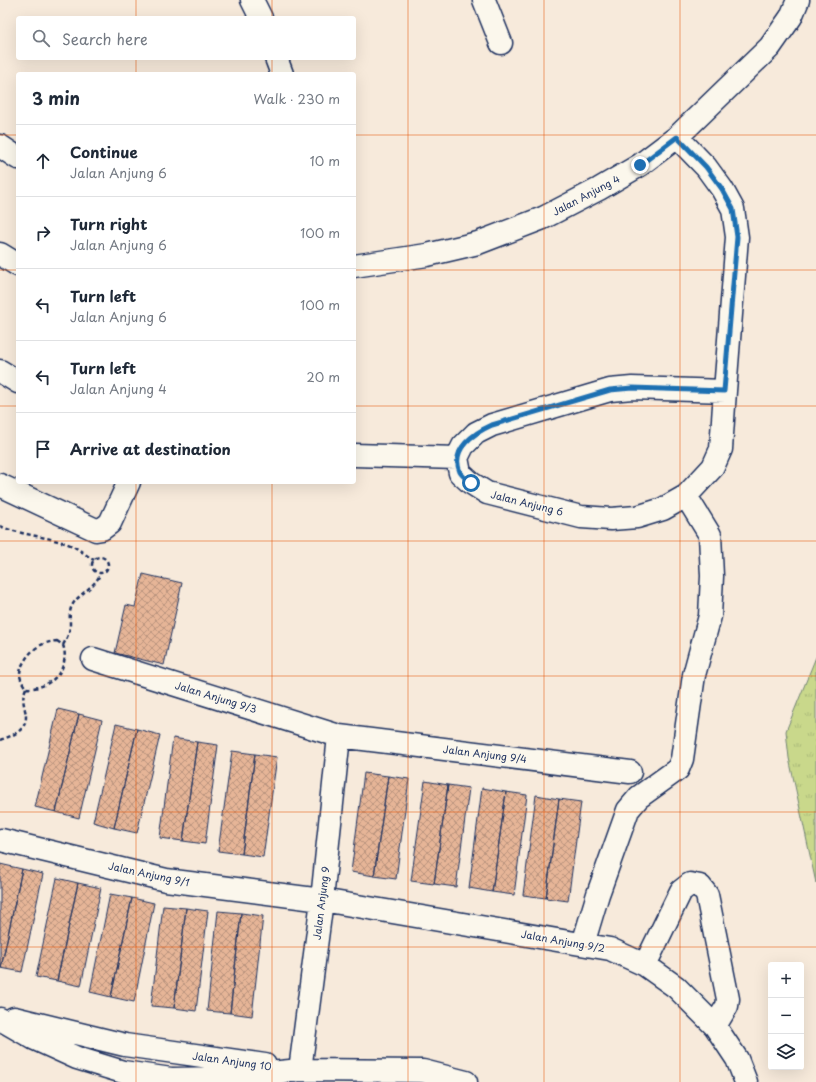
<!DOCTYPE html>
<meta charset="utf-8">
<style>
body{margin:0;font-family:"Playpen Sans",sans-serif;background:#f2f2f3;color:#1f2937}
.controls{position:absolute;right:12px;bottom:12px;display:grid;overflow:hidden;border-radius:4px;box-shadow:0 4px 16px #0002}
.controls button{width:36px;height:36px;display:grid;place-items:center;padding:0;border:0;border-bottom:1px solid #e0e1e3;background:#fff;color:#1f2937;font:20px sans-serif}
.stop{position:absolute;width:12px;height:12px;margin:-9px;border:3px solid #1f6fb2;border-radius:50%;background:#fff}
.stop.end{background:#1f6fb2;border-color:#fff;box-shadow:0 1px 4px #0008}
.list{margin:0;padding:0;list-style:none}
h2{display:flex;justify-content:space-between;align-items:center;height:52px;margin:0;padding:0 16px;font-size:17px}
h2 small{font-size:13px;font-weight:400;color:#747a83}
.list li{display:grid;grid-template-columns:26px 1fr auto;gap:12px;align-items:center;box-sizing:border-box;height:72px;padding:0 16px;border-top:1px solid #e0e1e3}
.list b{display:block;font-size:15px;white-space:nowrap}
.list p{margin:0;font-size:13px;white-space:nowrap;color:#747a83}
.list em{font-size:13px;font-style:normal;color:#747a83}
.icon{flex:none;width:22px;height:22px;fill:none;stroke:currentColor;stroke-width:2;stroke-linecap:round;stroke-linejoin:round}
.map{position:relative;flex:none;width:816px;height:1082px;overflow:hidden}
.search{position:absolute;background:#fff;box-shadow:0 4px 16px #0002;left:16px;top:16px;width:340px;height:44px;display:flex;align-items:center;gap:10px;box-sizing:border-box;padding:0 14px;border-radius:4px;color:#747a83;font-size:15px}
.panel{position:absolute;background:#fff;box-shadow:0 4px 16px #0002;left:16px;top:72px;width:340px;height:412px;border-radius:4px}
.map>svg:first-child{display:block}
.grass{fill:url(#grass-tufts);stroke:#728474}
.building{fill:url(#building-cross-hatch);stroke:#1b2f5e}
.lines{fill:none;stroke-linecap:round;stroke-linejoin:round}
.minor-casing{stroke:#1b2f5e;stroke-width:25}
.path{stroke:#1b2f5e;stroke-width:2.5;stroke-dasharray:4 3;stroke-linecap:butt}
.minor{stroke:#fbf7ec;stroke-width:22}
.route{stroke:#1f6fb2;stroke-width:5}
.grid{fill:none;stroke:#e8590c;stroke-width:1;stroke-opacity:0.55}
.labels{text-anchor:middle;stroke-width:3;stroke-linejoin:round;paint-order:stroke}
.street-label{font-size:10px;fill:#1b2f5e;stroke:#fbf7ec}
</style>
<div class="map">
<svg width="816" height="1082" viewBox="0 0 816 1082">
<defs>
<pattern id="grass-tufts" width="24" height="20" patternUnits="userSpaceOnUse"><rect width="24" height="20" fill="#c9d88b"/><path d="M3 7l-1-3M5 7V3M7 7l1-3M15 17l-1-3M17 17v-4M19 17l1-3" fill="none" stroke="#acba7a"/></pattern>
<pattern id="building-cross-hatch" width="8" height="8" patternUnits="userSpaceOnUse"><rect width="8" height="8" fill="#e6b597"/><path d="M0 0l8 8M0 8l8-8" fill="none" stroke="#ba947e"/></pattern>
</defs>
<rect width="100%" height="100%" fill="#f7eadb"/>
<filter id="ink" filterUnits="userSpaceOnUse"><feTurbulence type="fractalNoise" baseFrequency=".025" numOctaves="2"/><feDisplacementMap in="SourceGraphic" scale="8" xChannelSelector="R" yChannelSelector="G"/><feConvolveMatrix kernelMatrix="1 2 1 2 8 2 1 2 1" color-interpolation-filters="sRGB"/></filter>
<g filter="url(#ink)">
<path class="grass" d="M 816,657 L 816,883 L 789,758 L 786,731 Z"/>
<path class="building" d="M 143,574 L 182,583 L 164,665 L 115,653 L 126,605 L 135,607 Z
M 58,709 L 79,714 L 56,812 L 35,807 Z
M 79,714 L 102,720 L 79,818 L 56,812 Z
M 116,724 L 137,729 L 114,828 L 93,822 Z
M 137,729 L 160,735 L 137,833 L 114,828 Z
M 173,738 L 197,742 L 183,841 L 160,838 Z
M 197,742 L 218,745 L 205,844 L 183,841 Z
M 232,751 L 255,754 L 242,854 L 218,851 Z
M 255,754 L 277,757 L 263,857 L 242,854 Z
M 364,773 L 388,776 L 374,876 L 351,872 Z
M 388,776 L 409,779 L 396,879 L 374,876 Z
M 425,781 L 448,785 L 434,884 L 411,881 Z
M 448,785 L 469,788 L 456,887 L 434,884 Z
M 482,788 L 506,792 L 492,892 L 469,888 Z
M 506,792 L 527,795 L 514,895 L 492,892 Z
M 536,795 L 559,799 L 546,898 L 523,895 Z
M 559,799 L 581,802 L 568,901 L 546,898 Z
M 0,864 L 22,869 L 1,968 L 0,968 Z
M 22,869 L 43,874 L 22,972 L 1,968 Z
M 57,878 L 78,883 L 57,981 L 36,977 Z
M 78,883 L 101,888 L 81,986 L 57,981 Z
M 110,894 L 132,898 L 111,997 L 90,992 Z
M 132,898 L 154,903 L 134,1002 L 111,997 Z
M 163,906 L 186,908 L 174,1008 L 151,1006 Z
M 186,908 L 208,911 L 196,1011 L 174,1008 Z
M 218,911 L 241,913 L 230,1013 L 207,1011 Z
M 241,913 L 263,916 L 252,1016 L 230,1013 Z"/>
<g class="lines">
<g class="minor-casing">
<path id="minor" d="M 252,0 L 261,18
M 484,0 L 501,43
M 276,58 L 282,74
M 677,137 L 706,167 L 722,189 L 733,209 L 737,237 L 725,391 L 721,449 L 713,467 L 686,496 L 663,509 L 637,517 L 611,519 L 581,517 L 487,493 L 471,483 L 460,473 L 457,458 L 463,446 L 476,433 L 492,425 L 610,390 L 632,388 L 725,391
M 0,146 L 18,158
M 0,254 L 18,265
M 354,266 L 427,255 L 478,243 L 543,218 L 599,189 L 640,165 L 677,137 L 770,47 L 791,17 L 798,0
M 0,371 L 18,382
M 354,455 L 457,458
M 0,485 L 96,530 L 102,529 L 110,523 L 129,482
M 93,659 L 339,736 L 630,772
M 1,840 L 166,880 L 322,900 L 610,949 L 645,965 L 676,987 L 715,1026 L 737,1059 L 746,1082
M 583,944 L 598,894 L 628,810 L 639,797 L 678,769 L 682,759 L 694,675 L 710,616 L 712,576 L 710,535 L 686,496
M 645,965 L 681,891 L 690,884 L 700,886 L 707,895 L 728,999 L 727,1006 L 715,1026
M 14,1018 L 125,1045 L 265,1065
M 0,1019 L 33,1038 L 77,1058 L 123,1072 L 171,1079 L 220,1078 L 300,1070 L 423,1071 L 466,1082
M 300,1070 L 322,900 L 339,736"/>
</g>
<path class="path" d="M 0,526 C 23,536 49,536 73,546 C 80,550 87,556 94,560
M92 565a8 8 0 1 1 16 0a8 8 0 1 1-16 0Z
M 57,641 L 63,645 C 71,669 50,690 26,688 C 23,684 20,679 20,674 C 20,670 22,665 24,662 C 31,649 42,642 57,641 Z
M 63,645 C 67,638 70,632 70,624 C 70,618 69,614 71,608 C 76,594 95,589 101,572
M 0,740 C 15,735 30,729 25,710 C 23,700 22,698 26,688"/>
<use href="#minor" class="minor"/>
</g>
</g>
<g class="lines" filter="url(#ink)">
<path class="route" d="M 471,483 C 468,480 462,476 460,472 C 450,449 474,433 492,425 L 610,390 L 632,388 L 724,391 L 737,237 L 733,209 L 722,189 L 706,167 L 677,137 L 640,165"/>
</g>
<path class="grid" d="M 136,0 L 136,18M 272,0 L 272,18M 408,0 L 408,1082M 544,0 L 544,1082M 680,0 L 680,1082M 136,58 L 136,74M 272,58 L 272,74M 0,135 L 18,135M 354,135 L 816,135M 0,270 L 18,270M 354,270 L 816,270M 0,406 L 18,406M 354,406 L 816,406M 136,482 L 136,1082M 272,482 L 272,1082M 0,541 L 816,541M 0,676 L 816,676M 0,812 L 816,812M 0,947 L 816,947"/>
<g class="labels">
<g class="street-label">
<text transform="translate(586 195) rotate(-28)" y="4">Jalan Anjung 4</text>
<text transform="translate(527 503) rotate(14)" y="4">Jalan Anjung 6</text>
<text transform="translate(216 697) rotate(17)" y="4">Jalan Anjung 9/3</text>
<text transform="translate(485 754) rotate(7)" y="4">Jalan Anjung 9/4</text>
<text transform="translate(149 874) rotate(12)" y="4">Jalan Anjung 9/1</text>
<text transform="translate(321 903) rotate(-83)" y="4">Jalan Anjung 9</text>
<text transform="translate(563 941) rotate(10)" y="4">Jalan Anjung 9/2</text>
<text transform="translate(232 1061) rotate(8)" y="4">Jalan Anjung 10</text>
</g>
</g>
</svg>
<div class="controls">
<button>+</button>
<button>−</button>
<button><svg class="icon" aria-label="layers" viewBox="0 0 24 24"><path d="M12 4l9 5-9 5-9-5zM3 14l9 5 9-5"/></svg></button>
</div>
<div class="stop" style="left:471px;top:483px"></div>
<div class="stop end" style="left:640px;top:165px"></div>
<div class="search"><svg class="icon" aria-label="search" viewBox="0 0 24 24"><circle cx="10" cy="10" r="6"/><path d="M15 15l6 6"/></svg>Search here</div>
<section class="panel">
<h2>3 min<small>Walk · 230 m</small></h2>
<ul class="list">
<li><svg class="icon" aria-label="ahead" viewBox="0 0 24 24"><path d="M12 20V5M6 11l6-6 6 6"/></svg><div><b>Continue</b><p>Jalan Anjung 6</p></div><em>10 m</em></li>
<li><svg class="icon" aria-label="right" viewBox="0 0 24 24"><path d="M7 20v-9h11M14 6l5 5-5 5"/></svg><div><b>Turn right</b><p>Jalan Anjung 6</p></div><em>100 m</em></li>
<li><svg class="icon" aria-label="left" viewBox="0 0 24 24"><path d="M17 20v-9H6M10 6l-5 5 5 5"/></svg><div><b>Turn left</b><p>Jalan Anjung 6</p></div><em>100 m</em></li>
<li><svg class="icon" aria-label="left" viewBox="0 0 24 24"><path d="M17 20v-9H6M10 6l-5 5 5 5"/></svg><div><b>Turn left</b><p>Jalan Anjung 4</p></div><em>20 m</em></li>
<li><svg class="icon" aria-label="arrive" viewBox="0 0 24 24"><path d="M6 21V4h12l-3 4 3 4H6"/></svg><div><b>Arrive at destination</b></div></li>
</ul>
</section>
</div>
